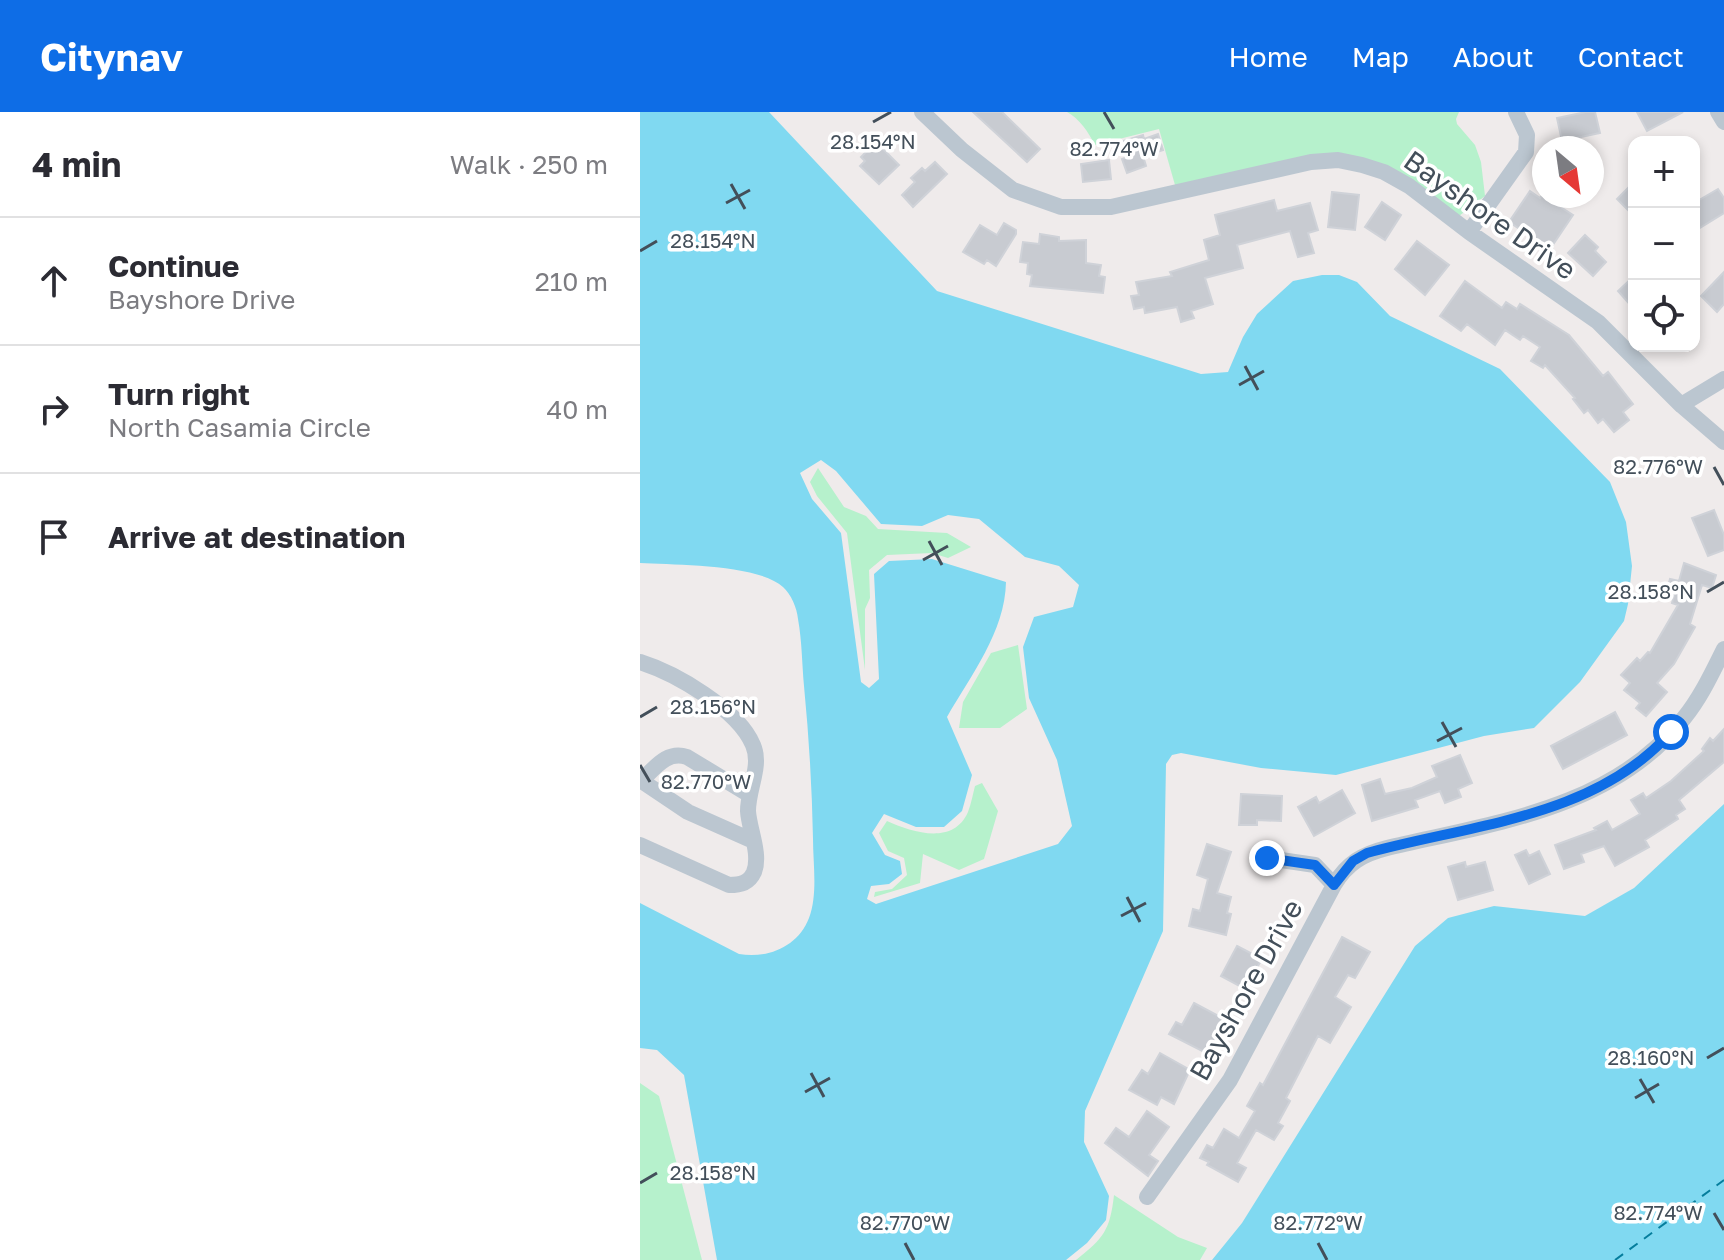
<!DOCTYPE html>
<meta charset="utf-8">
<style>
body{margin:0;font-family:"Golos Text",sans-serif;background:#f2f2f3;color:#2b2b33}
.controls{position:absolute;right:24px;top:24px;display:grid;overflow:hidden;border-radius:16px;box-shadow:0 4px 12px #0003}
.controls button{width:72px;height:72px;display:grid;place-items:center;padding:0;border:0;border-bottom:2px solid #e1e1e2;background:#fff;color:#2b2b33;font:40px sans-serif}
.compass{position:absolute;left:892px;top:24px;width:72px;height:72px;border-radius:50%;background:#fff;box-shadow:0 4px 12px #0003;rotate:151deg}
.stop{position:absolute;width:24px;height:24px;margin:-18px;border:6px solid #0e6de6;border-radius:50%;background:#fff}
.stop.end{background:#0e6de6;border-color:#fff;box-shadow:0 2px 8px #0008}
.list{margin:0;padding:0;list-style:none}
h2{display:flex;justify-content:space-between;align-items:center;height:104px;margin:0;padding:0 32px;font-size:34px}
h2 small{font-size:26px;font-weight:400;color:#7c7c81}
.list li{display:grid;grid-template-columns:52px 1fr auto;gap:24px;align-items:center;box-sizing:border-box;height:128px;padding:0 32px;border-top:2px solid #e1e1e2}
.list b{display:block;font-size:30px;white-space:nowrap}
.list p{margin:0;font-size:26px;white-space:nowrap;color:#7c7c81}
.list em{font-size:26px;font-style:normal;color:#7c7c81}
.icon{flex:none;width:44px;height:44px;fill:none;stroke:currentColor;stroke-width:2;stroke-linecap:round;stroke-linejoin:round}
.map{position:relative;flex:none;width:1084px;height:1148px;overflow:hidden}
header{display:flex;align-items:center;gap:48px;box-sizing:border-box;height:112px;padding:0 40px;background:#0e6de6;color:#fff}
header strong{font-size:38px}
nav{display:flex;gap:44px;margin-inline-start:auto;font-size:28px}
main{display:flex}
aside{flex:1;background:#fff}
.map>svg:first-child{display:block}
.green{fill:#b6f1cc}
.water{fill:#80d9f1;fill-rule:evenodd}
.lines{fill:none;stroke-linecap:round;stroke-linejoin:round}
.ferry{stroke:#057e9d;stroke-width:2;stroke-dasharray:10 8;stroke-linecap:butt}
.building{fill:#c8cbd1;stroke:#cfd2d8;stroke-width:2}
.minor{stroke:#bbc6d0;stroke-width:16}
.route{stroke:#0e6de6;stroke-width:10}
.ticks{fill:none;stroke:#434f5a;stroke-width:3}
.labels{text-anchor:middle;stroke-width:7;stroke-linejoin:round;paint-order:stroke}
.street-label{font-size:28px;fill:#434f5a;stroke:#fff}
.ticks-label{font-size:20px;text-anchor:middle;fill:#434f5a;stroke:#fff;stroke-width:7;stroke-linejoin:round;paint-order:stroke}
</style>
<header>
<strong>Citynav</strong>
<nav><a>Home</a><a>Map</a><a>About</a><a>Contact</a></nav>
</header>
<main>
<aside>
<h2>4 min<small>Walk · 250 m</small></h2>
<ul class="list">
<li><svg class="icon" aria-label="ahead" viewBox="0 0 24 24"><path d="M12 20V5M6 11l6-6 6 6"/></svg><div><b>Continue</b><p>Bayshore Drive</p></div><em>210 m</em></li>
<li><svg class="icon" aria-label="right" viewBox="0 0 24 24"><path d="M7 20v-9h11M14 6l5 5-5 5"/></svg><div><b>Turn right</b><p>North Casamia Circle</p></div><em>40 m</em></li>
<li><svg class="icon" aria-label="arrive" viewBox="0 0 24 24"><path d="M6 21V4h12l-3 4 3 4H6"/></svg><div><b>Arrive at destination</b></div></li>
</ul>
</aside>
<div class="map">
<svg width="1084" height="1148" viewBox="0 0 1084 1148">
<rect width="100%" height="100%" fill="#efebeb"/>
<path class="green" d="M 427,0 L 819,0 L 816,7 L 817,12 L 835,33 L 841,50 L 845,84 L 819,104 L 723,46 L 535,73 L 519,17 L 455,33 C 449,21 439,6 427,0 Z
M 178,356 L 204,395 L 226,404 L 238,417 L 307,421 L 331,435 L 308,446 L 292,441 L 247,443 L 229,458 L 230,486 L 225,497 L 225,558 L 207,421 L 177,384 L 170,370 Z
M 378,533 L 387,597 L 360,616 L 319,616 L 323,590 L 351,541 Z
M 342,671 L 358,699 L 344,747 L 319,758 L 283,742 L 280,771 L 234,785 L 235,780 L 252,777 L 267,763 L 264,746 L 248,739 L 239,721 L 247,709 C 272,720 313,734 328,700 C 331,692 333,682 335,674 Z
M 0,971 L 19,984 L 62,1148 L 0,1148 Z
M 474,1083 L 538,1125 L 567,1136 L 560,1148 L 436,1148 C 464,1126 470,1118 474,1083 Z"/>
<path class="water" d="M 0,0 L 129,0 L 297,179 L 561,262 L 588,260 L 603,225 L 617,202 L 653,169 L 682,163 L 699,163 L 717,170 L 750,204 L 860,257 L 970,370 L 986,410 L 992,454 L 988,492 L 984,509 L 940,570 L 894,616 L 844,624 L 696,663 L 621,656 L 541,641 L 532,643 L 526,652 L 523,819 L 445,999 L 444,1030 L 469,1084 L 466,1108 L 447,1131 L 426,1148 L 77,1148 L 44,963 L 17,938 L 0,936 L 0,791 L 99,842 C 127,847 158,835 169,806 C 178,782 173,752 173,727 C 172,676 169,625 164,574 C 162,552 162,529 158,507 C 157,496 151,482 143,475 C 118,452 35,453 0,451 ZM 181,348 L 196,359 L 241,412 L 282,414 L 308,403 L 339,407 L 385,445 L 419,454 L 439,473 L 433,495 L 394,505 L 383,535 L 389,586 L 417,648 L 432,714 L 418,732 L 236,792 L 227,787 L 231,774 L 249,772 L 262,762 L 260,749 L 245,743 L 232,721 L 244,702 L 276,715 L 304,715 L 322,699 L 332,663 L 307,605 C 331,563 365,520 366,470 L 292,447 L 249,449 L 234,462 L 239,567 L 229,576 L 221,570 L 201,421 L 172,387 L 160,361 Z
M 1084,692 L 1084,1148 L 572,1148 L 602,1111 L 775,834 L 808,806 L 854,794 L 945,804 L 994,776 Z"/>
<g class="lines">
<path class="ferry" d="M 975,1148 L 1084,1068"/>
</g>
<path class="building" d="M 333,0 L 362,0 L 400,37 L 387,50 Z
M 946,0 L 955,0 L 960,21 L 922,29 L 917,6 Z
M 997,0 L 1043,0 L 1007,19 Z
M 518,22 L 523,38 L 503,44 L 506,54 L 487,61 L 482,47 L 490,44 L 484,29 L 503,23 L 504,27 Z
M 236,30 L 259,53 L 239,72 L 220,54 L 225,49 L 221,45 Z
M 469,48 L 471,67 L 443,70 L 441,52 Z
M 295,50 L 307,62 L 273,95 L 262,83 L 275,70 L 271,66 L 282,56 L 285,59 Z
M 994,70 L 994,104 L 977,87 Z
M 1078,77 L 1084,86 L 1084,101 L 1058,117 L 1054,110 L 1054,91 Z
M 890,79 L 900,86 L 902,83 L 933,103 L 910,137 L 869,110 Z
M 692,80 L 719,83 L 715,118 L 688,115 Z
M 634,88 L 637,99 L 670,91 L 678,118 L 668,121 L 674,141 L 658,145 L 650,119 L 597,133 L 603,156 L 565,166 L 573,192 L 551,199 L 554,206 L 541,210 L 537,195 L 505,201 L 504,195 L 494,197 L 491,184 L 499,183 L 496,170 L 532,164 L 530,160 L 569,148 L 564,128 L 580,123 L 575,103 Z
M 742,90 L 761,103 L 745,128 L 725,115 Z
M 364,111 L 376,118 L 376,122 L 356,154 L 347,148 L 344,152 L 323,140 L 340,113 L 357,123 Z
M 400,122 L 419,125 L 419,129 L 446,128 L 446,151 L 461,153 L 459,164 L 465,165 L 463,181 L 390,174 L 392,163 L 387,162 L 388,151 L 380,150 L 383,130 L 399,132 Z
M 945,123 L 958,135 L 955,139 L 966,150 L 953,164 L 928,141 Z
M 777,129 L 809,153 L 785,183 L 755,157 Z
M 1084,160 L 1084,192 L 1077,200 L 1061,184 Z
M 994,164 L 994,197 L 978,179 Z
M 825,169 L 862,196 L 866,190 L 877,197 L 880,192 L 929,223 L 963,264 L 968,260 L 993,292 L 983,300 L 989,308 L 974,320 L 963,307 L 958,311 L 948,298 L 944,301 L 933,287 L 935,286 L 905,253 L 903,256 L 891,249 L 900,235 L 883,224 L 880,228 L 865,218 L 855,233 L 827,212 L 821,219 L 800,204 Z
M 1074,398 L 1084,423 L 1084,438 L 1068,444 L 1052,406 Z
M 1044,451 L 1076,463 L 1072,476 L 1062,473 L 1050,512 L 1055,515 L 1034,552 L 1017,571 L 1027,580 L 1006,604 L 996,596 L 1000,591 L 984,578 L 990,571 L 981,563 L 997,546 L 1000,549 L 1008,540 L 1010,541 L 1038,493 L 1032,491 L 1034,483 L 1026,481 L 1030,467 L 1039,469 Z
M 975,600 L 987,623 L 923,657 L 911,634 Z
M 1084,617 L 1084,650 L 1039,688 L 1045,697 L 1036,703 L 1038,707 L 1005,728 L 1009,735 L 975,754 L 964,734 L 941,742 L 944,750 L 924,757 L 915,733 L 956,718 L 954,716 L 967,709 L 972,718 L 1000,702 L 991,688 L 1003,681 L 1006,686 L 1031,669 L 1064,639 L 1062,637 L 1070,626 L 1073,629 Z
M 820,643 L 832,671 L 818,677 L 821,685 L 805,691 L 800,679 L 775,688 L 778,695 L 732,709 L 722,673 L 740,667 L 745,682 L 772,676 L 797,665 L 792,654 Z
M 702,678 L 715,701 L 674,724 L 658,695 L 676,685 L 679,691 Z
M 601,682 L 642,684 L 641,709 L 617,708 L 617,713 L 599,713 Z
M 567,732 L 591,740 L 577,781 L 591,785 L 587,801 L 591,802 L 586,823 L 549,814 L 553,797 L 560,799 L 568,767 L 557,763 Z
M 886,738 L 889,744 L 899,739 L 910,762 L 889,772 L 875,743 Z
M 825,750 L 826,755 L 845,750 L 853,778 L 818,788 L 808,755 Z
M 702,825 L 730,840 L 715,866 L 708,863 L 695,885 L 711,895 L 690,931 L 678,924 L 646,986 L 650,989 L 638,1011 L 643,1014 L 634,1028 L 616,1018 L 597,1051 L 606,1056 L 598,1070 L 567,1053 L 569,1050 L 560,1046 L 567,1033 L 573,1036 L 584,1017 L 599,1026 L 615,999 L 607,994 L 620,971 L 623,973 Z
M 597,834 L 622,847 L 605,877 L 581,864 Z
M 554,891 L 588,909 L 570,943 L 529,922 L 536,910 L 542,913 Z
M 520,941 L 550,958 L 534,992 L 521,985 L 517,993 L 489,978 L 502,958 L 508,962 Z
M 507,999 L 529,1015 L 509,1043 L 518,1049 L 508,1064 L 465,1031 L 476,1016 L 489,1025 Z"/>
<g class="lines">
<path class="minor" d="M 282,0 L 322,38 L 373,78 L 421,95 L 471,95 L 671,50 L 698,48 L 722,53 L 744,60 L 769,74 L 829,120 L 958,210 L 1041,293 L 1084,330
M 1078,0 L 1084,10
M 829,120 L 886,40 L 887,23 L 876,0
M 1041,293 L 1084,267
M 0,550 C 35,561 98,597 113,633 C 122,654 108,676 108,699 C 109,717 121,742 114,760 C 109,771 101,773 89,773 L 0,733
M 0,668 L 48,700 L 111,728
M 1,669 C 15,656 27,638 47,645 L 108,682
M 627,746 L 675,753 L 694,773
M 507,1085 L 590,968 L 694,773 C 707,751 723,742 747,736 C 853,711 973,697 1044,606 C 1061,585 1072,561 1084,537"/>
</g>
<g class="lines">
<path class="route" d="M 627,746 L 675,753 L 694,773 L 713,749 L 727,741 C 832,712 955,706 1031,620"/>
</g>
<path class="ticks" d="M 464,0 L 474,17M 233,10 L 251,0M 91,72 L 105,97M 86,91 L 110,78M 0,139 L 17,129M 605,254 L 618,278M 599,273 L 624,259M 1074,355 L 1084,373M 289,429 L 302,453M 283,448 L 308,434M 1067,480 L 1084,470M 0,605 L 17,595M 802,610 L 816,635M 797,629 L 822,616M 0,653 L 10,670M 487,785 L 500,810M 481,804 L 506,791M 1067,946 L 1084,936M 171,961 L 184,985M 1000,967 L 1014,991M 165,980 L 190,966M 995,986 L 1019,972M 0,1071 L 17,1061M 1074,1101 L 1084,1118M 265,1131 L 274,1148M 678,1131 L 687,1148"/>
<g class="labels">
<g class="street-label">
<text transform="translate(850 103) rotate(35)" y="10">Bayshore Drive</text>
<text transform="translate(606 878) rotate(-61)" y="10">Bayshore Drive</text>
</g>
</g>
<g class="ticks-label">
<text x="233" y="37">28.154°N</text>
<text x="474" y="44">82.774°W</text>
<text x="73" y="136">28.154°N</text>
<text x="1018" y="362">82.776°W</text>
<text x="1011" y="487">28.158°N</text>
<text x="73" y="602">28.156°N</text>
<text x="66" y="677">82.770°W</text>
<text x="1011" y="953">28.160°N</text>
<text x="73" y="1068">28.158°N</text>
<text x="1018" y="1108">82.774°W</text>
<text x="265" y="1118">82.770°W</text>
<text x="678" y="1118">82.772°W</text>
</g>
</svg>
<div class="controls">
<button>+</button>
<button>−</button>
<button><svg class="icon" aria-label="locate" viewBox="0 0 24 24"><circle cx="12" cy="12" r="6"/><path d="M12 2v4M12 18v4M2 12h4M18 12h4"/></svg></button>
</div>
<svg class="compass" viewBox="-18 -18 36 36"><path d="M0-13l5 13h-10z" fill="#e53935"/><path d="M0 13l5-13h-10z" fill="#7c7c81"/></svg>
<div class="stop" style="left:1031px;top:620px"></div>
<div class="stop end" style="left:627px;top:746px"></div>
</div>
</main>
